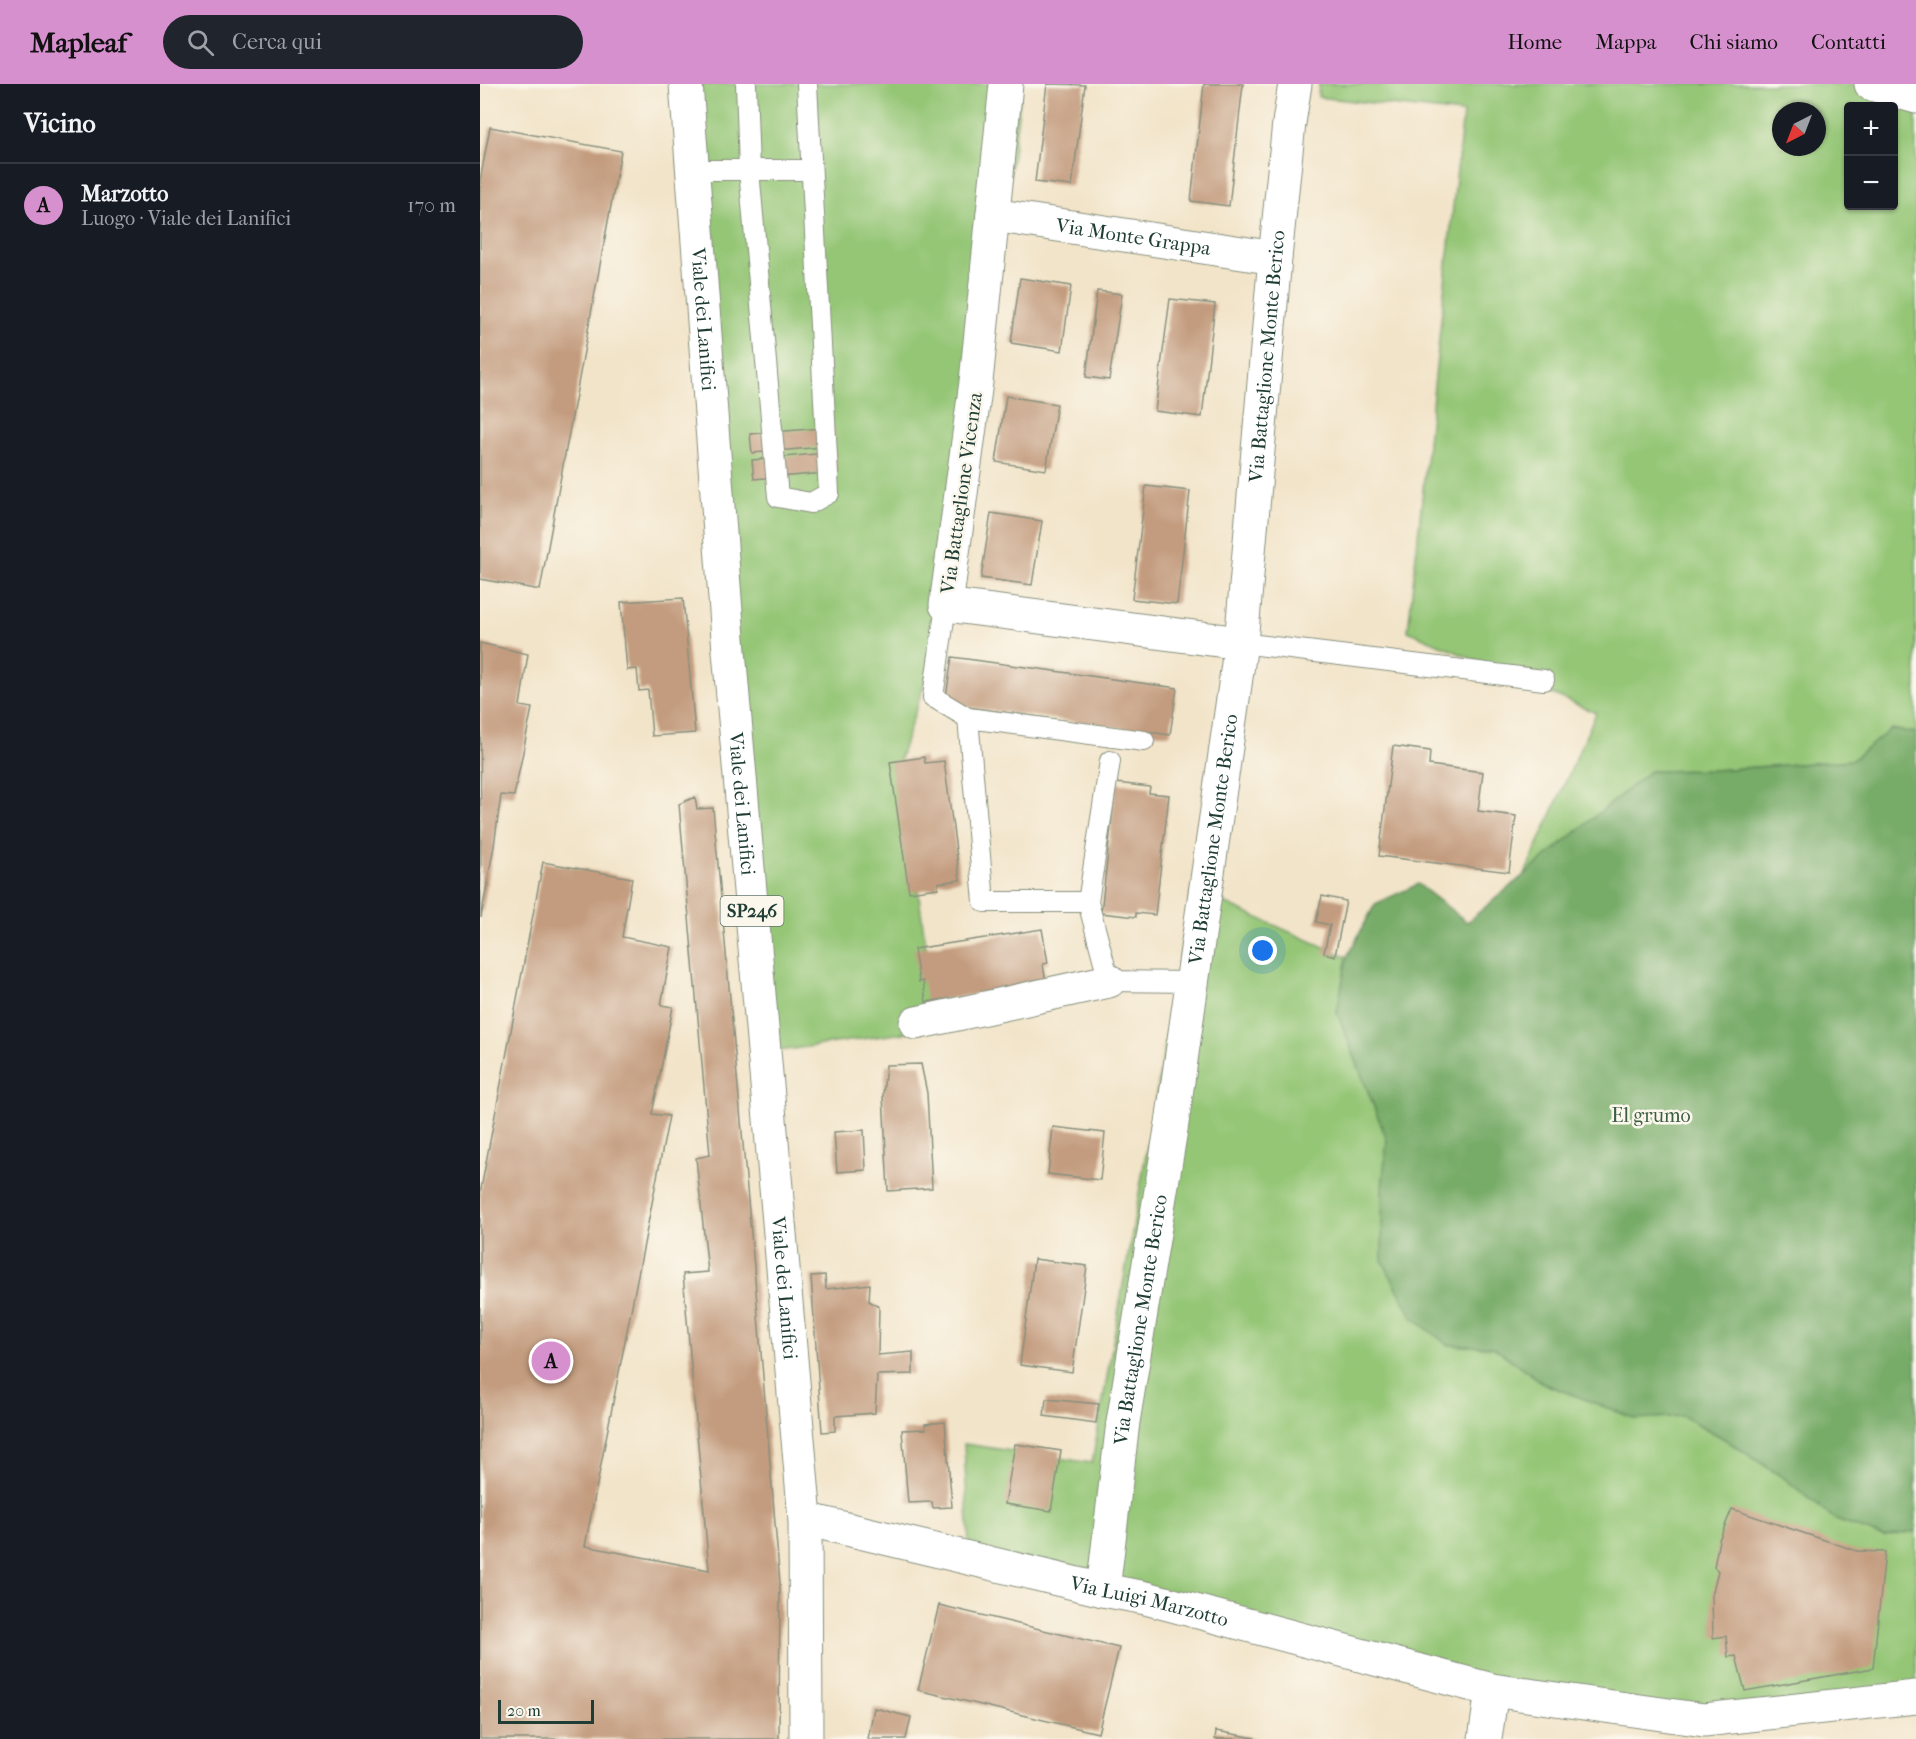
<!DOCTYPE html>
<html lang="it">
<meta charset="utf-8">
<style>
body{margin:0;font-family:"IM FELL French Canon",serif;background:#20242c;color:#f1f3f6}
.controls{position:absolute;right:18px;top:18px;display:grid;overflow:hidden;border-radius:6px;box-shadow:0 2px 4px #0004}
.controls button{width:54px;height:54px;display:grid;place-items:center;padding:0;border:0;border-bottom:2px solid #363941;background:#171b24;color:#f1f3f6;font:30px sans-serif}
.compass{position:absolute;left:1292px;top:18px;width:54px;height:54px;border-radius:50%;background:#171b24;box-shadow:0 2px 4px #0004;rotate:222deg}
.scale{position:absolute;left:18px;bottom:15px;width:96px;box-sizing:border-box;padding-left:6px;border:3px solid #1f3d34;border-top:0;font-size:16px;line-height:21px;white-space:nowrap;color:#1f3d34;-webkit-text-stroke:4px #fbf7ec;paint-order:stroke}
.you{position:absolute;left:783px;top:867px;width:21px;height:21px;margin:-15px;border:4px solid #fff;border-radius:50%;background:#1a73e8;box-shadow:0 0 0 9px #1a73e833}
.badge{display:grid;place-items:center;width:39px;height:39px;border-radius:50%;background:#d690ce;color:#111;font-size:20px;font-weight:700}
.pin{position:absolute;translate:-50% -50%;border:3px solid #fff;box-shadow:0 2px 6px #0006}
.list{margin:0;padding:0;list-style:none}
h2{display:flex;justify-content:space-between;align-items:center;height:78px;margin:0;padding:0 24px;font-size:26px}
h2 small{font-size:20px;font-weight:400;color:#9ea1a6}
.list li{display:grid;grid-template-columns:39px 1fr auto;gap:18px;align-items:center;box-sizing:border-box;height:84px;padding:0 24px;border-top:2px solid #363941}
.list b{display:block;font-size:22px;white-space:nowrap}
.list p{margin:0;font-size:20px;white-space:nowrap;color:#9ea1a6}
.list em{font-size:20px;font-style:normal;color:#9ea1a6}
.icon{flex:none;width:33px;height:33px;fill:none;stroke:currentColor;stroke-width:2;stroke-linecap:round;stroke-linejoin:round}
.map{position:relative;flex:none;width:1436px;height:1655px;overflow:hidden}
header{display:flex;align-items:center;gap:36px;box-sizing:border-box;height:84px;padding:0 30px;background:#d690ce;color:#111}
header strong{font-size:28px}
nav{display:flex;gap:33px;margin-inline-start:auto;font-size:21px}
.search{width:420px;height:54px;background:#20242c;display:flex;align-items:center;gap:15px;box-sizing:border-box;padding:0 21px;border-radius:33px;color:#9ea1a6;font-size:22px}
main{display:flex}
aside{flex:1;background:#171b24}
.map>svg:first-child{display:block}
.green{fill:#94c676;stroke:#5a8255;stroke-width:1.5;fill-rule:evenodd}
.forest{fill:#77ab67;stroke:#4b744e;stroke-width:1.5}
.building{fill:#c39b7e}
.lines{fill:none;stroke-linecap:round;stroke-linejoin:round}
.service-casing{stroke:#88907e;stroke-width:22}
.minor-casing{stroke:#88907e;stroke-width:35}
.primary-casing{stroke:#88907e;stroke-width:35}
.service{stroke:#fff;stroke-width:20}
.minor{stroke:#fff;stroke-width:33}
.primary{stroke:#fff;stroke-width:33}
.labels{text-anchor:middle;stroke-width:5;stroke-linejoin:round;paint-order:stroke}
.shield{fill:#fbf7ec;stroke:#61756b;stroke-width:1.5}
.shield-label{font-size:18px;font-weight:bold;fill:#1f3d34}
.street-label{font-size:20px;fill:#1f3d34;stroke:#fbf7ec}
.park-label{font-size:20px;fill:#3c5f44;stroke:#fbf7ec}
</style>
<header>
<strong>Mapleaf</strong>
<div class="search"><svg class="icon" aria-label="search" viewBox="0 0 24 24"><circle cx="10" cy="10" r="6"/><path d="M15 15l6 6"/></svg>Cerca qui</div>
<nav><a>Home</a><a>Mappa</a><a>Chi siamo</a><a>Contatti</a></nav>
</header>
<main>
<aside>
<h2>Vicino<small></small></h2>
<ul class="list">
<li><span class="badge">A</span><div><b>Marzotto</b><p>Luogo · Viale dei Lanifici</p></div><em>170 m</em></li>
</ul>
</aside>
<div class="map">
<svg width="1436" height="1655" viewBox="0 0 1436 1655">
<rect width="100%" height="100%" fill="#fbf7ec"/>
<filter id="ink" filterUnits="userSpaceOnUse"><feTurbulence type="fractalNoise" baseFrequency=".0167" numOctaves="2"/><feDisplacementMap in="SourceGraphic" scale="12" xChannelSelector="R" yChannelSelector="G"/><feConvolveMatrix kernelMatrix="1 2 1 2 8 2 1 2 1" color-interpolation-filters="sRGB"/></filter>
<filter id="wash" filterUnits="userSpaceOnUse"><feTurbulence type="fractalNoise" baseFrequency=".008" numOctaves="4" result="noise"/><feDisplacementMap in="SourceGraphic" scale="24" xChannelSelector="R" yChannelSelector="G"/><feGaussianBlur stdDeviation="1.35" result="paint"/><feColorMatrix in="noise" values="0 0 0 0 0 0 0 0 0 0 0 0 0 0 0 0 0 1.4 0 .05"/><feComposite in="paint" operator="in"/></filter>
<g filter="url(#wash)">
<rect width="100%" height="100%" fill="#f2e4c9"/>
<path class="green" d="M 192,0 L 542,0 L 474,509 L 420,674 L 457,944 L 279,970 Z
M 839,0 L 1378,0 L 1436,15 L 1436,649 L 1411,646 L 1372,676 L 1235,686 L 1170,687 L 1044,792 L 1116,629 L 928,547 L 983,29 L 838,13 ZM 1368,22 L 1414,22 L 1414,122 L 1368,122 ZM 1301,27 L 1337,27 L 1337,63 L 1301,63 Z
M 712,805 L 867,873 L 857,928 L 907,1056 L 902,1105 L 968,1261 L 1013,1263 L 1065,1300 L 1123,1322 L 1175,1334 L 1203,1332 L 1243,1354 L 1304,1394 L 1356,1436 L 1404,1453 L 1436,1447 L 1436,1625 L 1248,1643 L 490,1483 L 484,1360 L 612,1379 Z"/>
<path class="forest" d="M 1411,645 L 1436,649 L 1436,1447 L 1404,1453 L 1356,1436 L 1304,1394 L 1243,1354 L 1203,1332 L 1156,1335 L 1065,1300 L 1013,1263 L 968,1261 L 933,1234 L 902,1176 L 902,1105 L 907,1056 L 857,928 L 867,873 L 895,820 L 938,800 L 987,838 L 1170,687 L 1235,686 L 1372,676 Z"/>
<g id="blocks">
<path class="building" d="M 567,0 L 605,1 L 592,102 L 555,98 Z
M 724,0 L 763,0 L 749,122 L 711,117 Z
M 10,43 L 141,67 L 60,506 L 0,495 L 0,97 Z
M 540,194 L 591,202 L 582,267 L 531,259 Z
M 617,207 L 642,210 L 629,296 L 606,293 Z
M 690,215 L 735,220 L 722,333 L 675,327 Z
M 526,312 L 577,320 L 566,386 L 516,378 Z
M 354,343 L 355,362 L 272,369 L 270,350 Z
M 356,368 L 357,388 L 274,395 L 272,376 Z
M 666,402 L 710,407 L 697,520 L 652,515 Z
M 511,429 L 562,437 L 552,501 L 501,494 Z
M 203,514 L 215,649 L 172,652 L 168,606 L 159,607 L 157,585 L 147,586 L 141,518 Z
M 0,559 L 48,570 L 40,622 L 52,624 L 34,712 L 21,711 L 14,762 L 1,834 Z
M 472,573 L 697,604 L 690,651 L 465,620 Z
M 913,662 L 950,667 L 949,681 L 1003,688 L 998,727 L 1036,732 L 1029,788 L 899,772 Z
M 444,673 L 445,679 L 464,677 L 480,796 L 458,799 L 458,804 L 429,808 L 410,678 Z
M 636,699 L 670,703 L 669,709 L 689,711 L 675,831 L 656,829 L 656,833 L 621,829 Z
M 215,713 L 217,725 L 233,724 L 274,1183 L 300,1500 L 299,1655 L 0,1655 L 0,1110 L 63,778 L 152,794 L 142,853 L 192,863 L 181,921 L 193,923 L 172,1030 L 189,1032 L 105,1462 L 229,1486 L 203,1190 L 228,1188 L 216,1074 L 230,1071 L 199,720 Z
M 842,812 L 866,817 L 855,872 L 844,869 L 850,841 L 836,838 Z
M 562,845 L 568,879 L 563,880 L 566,899 L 446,918 L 443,897 L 439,898 L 434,865 Z
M 441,980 L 447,1009 L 452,1104 L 408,1107 L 403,1011 L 406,981 Z
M 573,1043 L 625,1049 L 620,1096 L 568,1090 Z
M 384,1046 L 386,1086 L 357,1088 L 354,1048 Z
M 554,1175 L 607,1182 L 592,1288 L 540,1281 Z
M 345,1191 L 346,1205 L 390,1200 L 389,1217 L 399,1223 L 398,1271 L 433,1268 L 433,1290 L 397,1291 L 395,1329 L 355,1332 L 355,1347 L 342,1348 L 331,1192 Z
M 566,1315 L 619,1320 L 616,1339 L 564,1332 Z
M 465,1338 L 472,1423 L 453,1424 L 452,1418 L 428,1419 L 422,1346 L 446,1345 L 445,1340 Z
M 535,1360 L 581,1367 L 571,1427 L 525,1420 Z
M 1252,1425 L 1377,1467 L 1405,1468 L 1393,1584 L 1265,1607 L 1256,1572 L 1248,1573 L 1246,1552 L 1233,1554 L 1232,1511 L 1238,1487 L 1234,1483 L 1239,1456 Z
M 459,1521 L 639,1564 L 618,1649 L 438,1606 Z
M 394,1624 L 431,1633 L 426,1655 L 388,1655 Z
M 736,1647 L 775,1654 L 775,1655 L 735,1655 Z"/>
</g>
</g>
<g filter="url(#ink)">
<use href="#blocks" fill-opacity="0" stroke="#88907e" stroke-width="1.5"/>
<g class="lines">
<g class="service-casing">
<path id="service" d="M 266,0 L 269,86 L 298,413 L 331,419 L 349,409 L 327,0
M 212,86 L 331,86
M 466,521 L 453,613 L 488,634 L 504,818 L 608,818 L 629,897 L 712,898
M 761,559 L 1064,596
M 488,634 L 664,657
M 608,818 L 630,677"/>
</g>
<g class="minor-casing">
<g id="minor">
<path d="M 526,0 L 496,298 L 466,521 L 761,559"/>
<path d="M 1391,0 L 1436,13"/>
<path id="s1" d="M 513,131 L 795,174"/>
<path d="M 436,939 L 629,897"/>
<path id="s2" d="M 325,1435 L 623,1506 L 666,1514 L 1012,1606 L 1224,1636 L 1436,1613"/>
<path id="s3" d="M 623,1506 L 643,1338 L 692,1039 L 761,559 L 795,174 L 809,39 L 815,0"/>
<path d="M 1005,1655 L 1012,1606"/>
</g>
</g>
<g class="primary-casing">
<g id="primary">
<path id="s4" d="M 206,0 L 249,567 L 325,1435 L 326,1655"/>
</g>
</g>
<use href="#service" class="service"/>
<use href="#minor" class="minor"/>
<use href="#primary" class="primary"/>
</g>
</g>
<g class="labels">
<rect class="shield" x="240.5" y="812" width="63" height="30" rx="4.5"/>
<g class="shield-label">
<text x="272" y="833">SP246</text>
</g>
<g class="street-label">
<text dy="7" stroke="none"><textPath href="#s1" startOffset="142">Via Monte Grappa</textPath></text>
<text dy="7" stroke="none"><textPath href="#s4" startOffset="236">Viale dei Lanifici</textPath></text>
<text dy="7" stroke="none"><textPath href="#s3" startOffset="1245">Via Battaglione Monte Berico</textPath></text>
<text transform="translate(481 409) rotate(-82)" y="7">Via Battaglione Vicenza</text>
<text dy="7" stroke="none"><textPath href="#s4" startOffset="722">Viale dei Lanifici</textPath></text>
<text dy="7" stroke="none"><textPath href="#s3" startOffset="759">Via Battaglione Monte Berico</textPath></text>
<text dy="7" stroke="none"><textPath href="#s4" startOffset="1208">Viale dei Lanifici</textPath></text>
<text dy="7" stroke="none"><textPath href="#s3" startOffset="273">Via Battaglione Monte Berico</textPath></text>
<text dy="7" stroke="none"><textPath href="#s2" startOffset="354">Via Luigi Marzotto</textPath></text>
</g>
<g class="park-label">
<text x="1171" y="1038">El grumo</text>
</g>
</g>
</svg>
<div class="controls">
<button>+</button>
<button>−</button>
</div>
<svg class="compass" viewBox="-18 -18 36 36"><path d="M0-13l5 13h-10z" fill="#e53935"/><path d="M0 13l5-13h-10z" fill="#9ea1a6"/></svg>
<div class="scale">20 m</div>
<div class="you"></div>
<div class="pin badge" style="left:71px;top:1277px">A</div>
</div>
</main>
